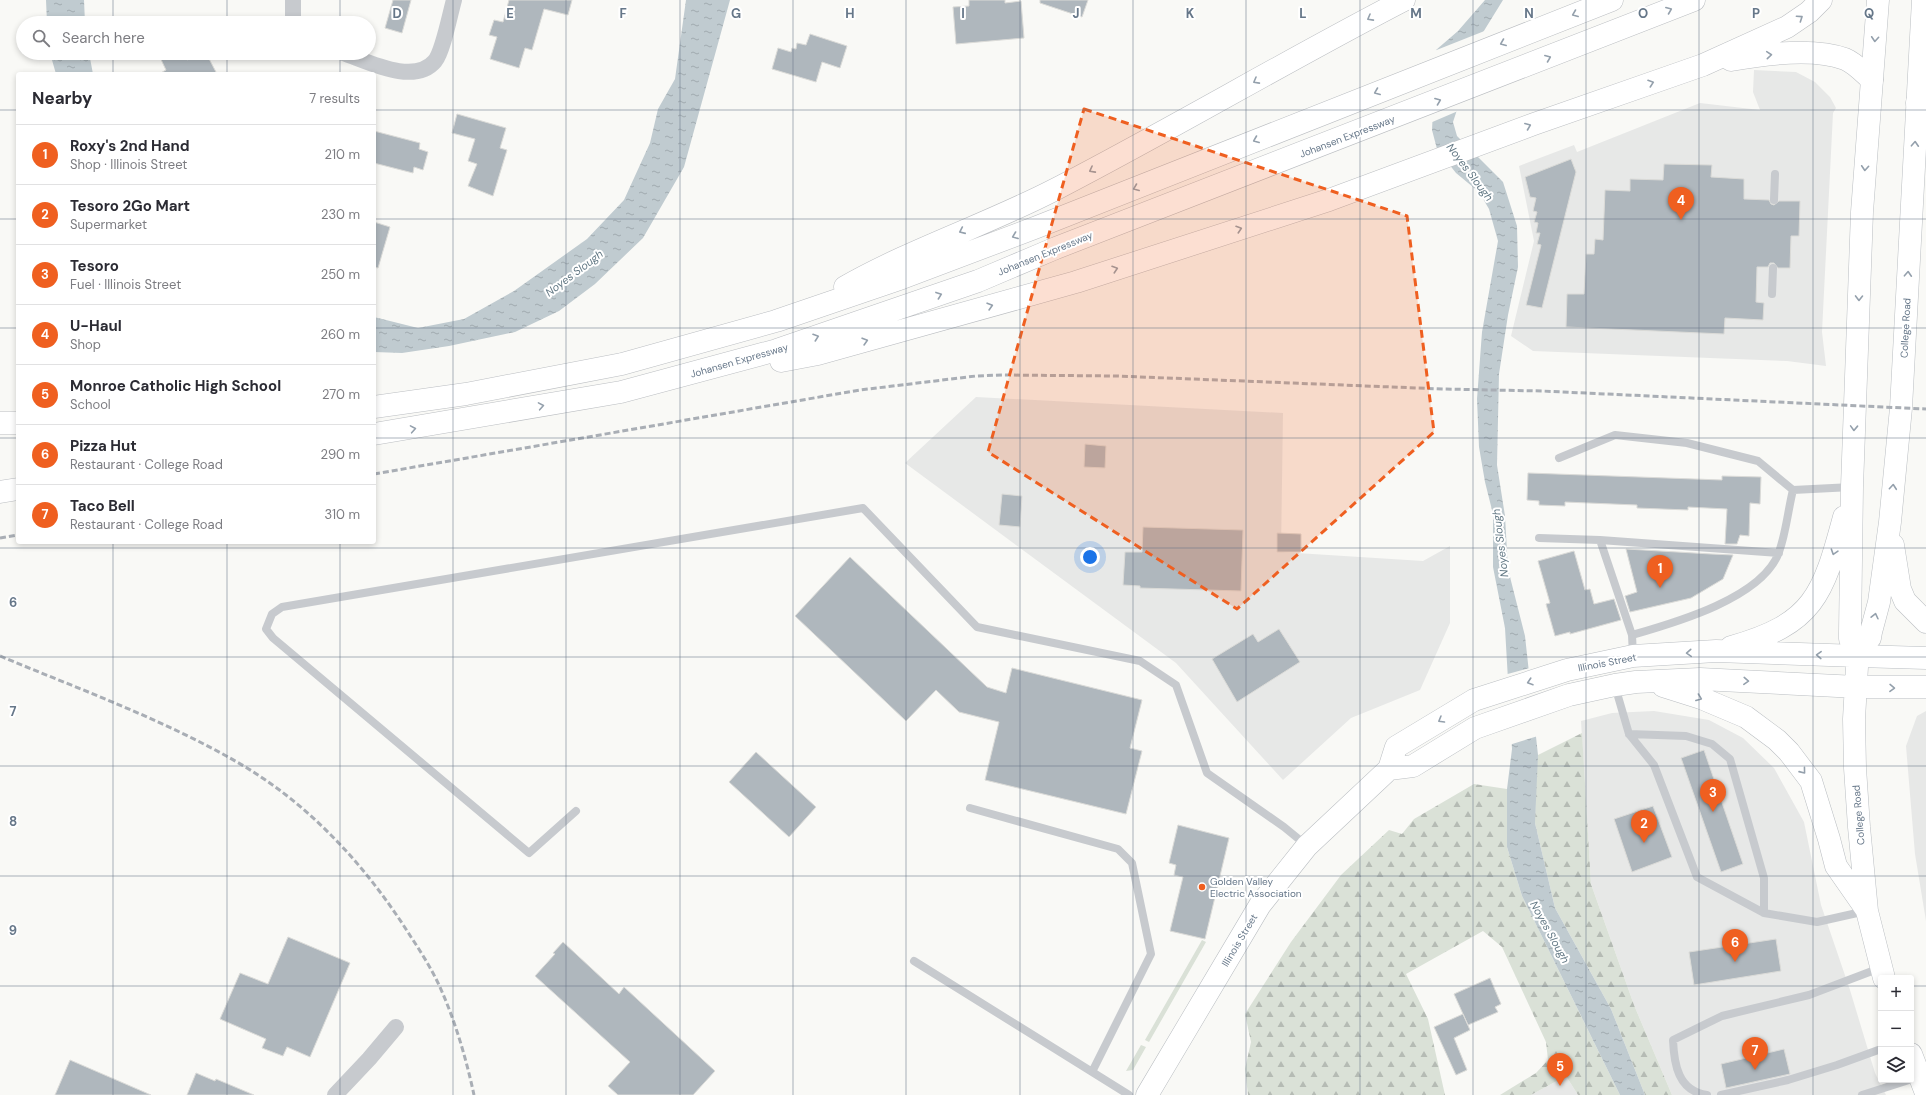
<!DOCTYPE html>
<meta charset="utf-8">
<style>
body{margin:0;font-family:"DM Sans",sans-serif;background:#f7f7f7;color:#2b2b33}
.controls{position:absolute;right:12px;bottom:12px;display:grid;overflow:hidden;border-radius:4px;box-shadow:0 2px 6px #0003}
.controls button{width:36px;height:36px;display:grid;place-items:center;padding:0;border:0;border-bottom:1px solid #e1e1e2;background:#fff;color:#2b2b33;font:20px sans-serif}
.you{position:absolute;left:1090px;top:557px;width:14px;height:14px;margin:-10px;border:3px solid #fff;border-radius:50%;background:#1a73e8;box-shadow:0 0 0 6px #1a73e833}
.badge{display:grid;place-items:center;width:26px;height:26px;border-radius:50%;background:#ef5f20;color:#fff;font-size:13px;font-weight:700}
.pin{position:absolute;translate:-50% -33px;filter:drop-shadow(0 1px 2px #0008)}
.pin::after{content:'';position:absolute;top:21px;width:14px;height:12px;background:inherit;clip-path:polygon(0 0,100% 0,50% 100%)}
.list{margin:0;padding:0;list-style:none}
h2{display:flex;justify-content:space-between;align-items:center;height:52px;margin:0;padding:0 16px;font-size:17px}
h2 small{font-size:13px;font-weight:400;color:#7c7c81}
.list li{display:grid;grid-template-columns:26px 1fr auto;gap:12px;align-items:center;box-sizing:border-box;height:60px;padding:0 16px;border-top:1px solid #e1e1e2}
.list b{display:block;font-size:15px;white-space:nowrap}
.list p{margin:0;font-size:13px;white-space:nowrap;color:#7c7c81}
.list em{font-size:13px;font-style:normal;color:#7c7c81}
.icon{flex:none;width:22px;height:22px;fill:none;stroke:currentColor;stroke-width:2;stroke-linecap:round;stroke-linejoin:round}
.map{position:relative;flex:none;width:1926px;height:1095px;overflow:hidden}
.search{position:absolute;background:#fff;box-shadow:0 2px 6px #0003;left:16px;top:16px;width:360px;height:44px;display:flex;align-items:center;gap:10px;box-sizing:border-box;padding:0 14px;border-radius:22px;color:#7c7c81;font-size:15px}
.panel{position:absolute;background:#fff;box-shadow:0 2px 6px #0003;left:16px;top:72px;width:360px;height:472px;border-radius:4px}
.map>svg:first-child{display:block}
.built{fill:#e7e8e7}
.green{fill:#dae1d7}
.forest{fill:url(#forest-firs)}
.water{fill:url(#water-ripples)}
.pier{fill:#f9f9f6}
.building{fill:#afb7bd;stroke:#dbdbd8}
.lines{fill:none;stroke-linecap:round;stroke-linejoin:round}
.secondary-casing{stroke:#b9bec3;stroke-width:23}
.primary-casing{stroke:#babec2;stroke-width:23}
.highway-casing{stroke:#bbbec2;stroke-width:23}
.lane{stroke:#c7cace;stroke-width:8}
.street{stroke:#c7cace;stroke-width:16}
.secondary{stroke:#fff;stroke-width:22}
.primary{stroke:#fff;stroke-width:22}
.highway{stroke:#fff;stroke-width:22}
.rail{stroke:#a9aeb5;stroke-width:3;stroke-dasharray:6 3;stroke-linecap:butt}
.oneway{stroke:#94a0ac}
.marked{fill:#ef5f20;fill-opacity:0.2;stroke:#ef5f20;stroke-width:3;stroke-dasharray:8 5;stroke-linejoin:round}
.grid{fill:none;stroke:#667789;stroke-width:1;stroke-opacity:0.55}
.poi-dot{fill:#ef5f20;stroke:#fff;stroke-width:1.5}
.labels{text-anchor:middle;stroke-width:4;stroke-linejoin:round;paint-order:stroke}
.street-label{font-size:10px;fill:#667789;stroke:#fff}
.poi-label{font-size:10px;fill:#667789;stroke:#fff;text-anchor:start}
.water-label{font-size:11px;font-style:italic;fill:#627884;stroke:#fff}
.grid-label{font-size:13px;text-anchor:middle;font-weight:bold;fill:#667789;stroke:#fff;stroke-width:4;stroke-linejoin:round;paint-order:stroke}
</style>
<div class="map">
<svg width="1926" height="1095" viewBox="0 0 1926 1095">
<defs>
<pattern id="forest-firs" width="22" height="20" patternUnits="userSpaceOnUse"><rect width="22" height="20" fill="#dae1d7"/><path d="M5 1l3.5 6h-7zM16 11l3.5 6h-7z" fill="#b5bbb4"/></pattern>
<pattern id="water-ripples" width="26" height="14" patternUnits="userSpaceOnUse"><rect width="26" height="14" fill="#c0cbd0"/><path d="M2 4q2-2 4 0t4 0M15 11q2-2 4 0t4 0" fill="none" stroke="#a0aaaf"/></pattern>
</defs>
<rect width="100%" height="100%" fill="#f9f9f6"/>
<path class="built" d="M 1754,70 L 1796,72 L 1815,82 L 1830,97 L 1836,108 L 1833,113 L 1822,332 L 1826,366 L 1787,361 L 1533,351 L 1511,336 L 1534,241 L 1519,166 L 1574,145 L 1577,152 L 1700,103 L 1760,110 L 1753,92 Z
M 976,397 L 1283,413 L 1281,552 L 1423,561 L 1450,546 L 1450,623 L 1420,690 L 1351,718 L 1283,780 L 1176,663 L 905,463 Z
M 1654,711 L 1709,720 L 1743,738 L 1774,768 L 1804,822 L 1821,905 L 1850,990 L 1875,1073 L 1886,1095 L 1672,1095 L 1634,1005 L 1591,884 L 1581,721 L 1612,713 Z
M 1926,711 L 1926,921 L 1915,854 L 1906,746 L 1917,716 Z
M 1566,1076 L 1578,1095 L 1531,1095 Z"/>
<path class="green" d="M 1202,940 L 1206,942 L 1149,1042 L 1145,1040 Z
M 1141,1045 L 1146,1047 L 1133,1070 L 1126,1071 Z"/>
<path class="forest" d="M 1582,733 L 1591,884 L 1634,1005 L 1672,1095 L 1645,1095 L 1611,1009 L 1555,908 L 1535,823 L 1536,763 L 1538,755 Z
M 1474,784 L 1507,789 L 1507,847 L 1522,896 L 1620,1095 L 1578,1095 L 1566,1076 L 1531,1095 L 1500,1095 L 1536,1073 L 1548,1060 L 1546,1042 L 1502,947 L 1483,931 L 1406,974 L 1428,1019 L 1445,1095 L 1248,1095 L 1245,1069 L 1251,1042 L 1245,1014 L 1291,942 L 1341,875 L 1389,830 L 1402,834 L 1414,819 Z"/>
<path class="water" d="M 46,0 L 84,0 L 85,23 L 47,23 Z
M 686,0 L 730,0 L 684,167 L 643,238 L 595,284 L 559,311 L 515,332 L 449,346 L 402,353 L 374,352 L 374,317 L 418,328 L 464,319 L 514,291 L 587,239 L 624,200 L 650,143 L 658,109 L 675,79 Z
M 1485,0 L 1503,0 L 1482,34 L 1453,122 L 1457,136 L 1503,182 L 1517,226 L 1518,267 L 1508,315 L 1499,374 L 1497,465 L 1505,516 L 1508,569 L 1525,636 L 1538,755 L 1535,823 L 1555,908 L 1611,1009 L 1645,1095 L 1620,1095 L 1522,896 L 1507,847 L 1507,789 L 1512,749 L 1505,628 L 1493,567 L 1493,514 L 1485,482 L 1479,447 L 1477,399 L 1482,332 L 1498,241 L 1489,209 L 1479,192 L 1456,173 L 1437,149 L 1432,130 L 1436,50 L 1458,31 Z
M 50,53 L 89,53 L 93,74 L 56,74 Z"/>
<path class="pier" d="M 1487,30 L 1458,111 L 1430,123 L 1434,51 Z
M 1530,668 L 1538,736 L 1509,745 L 1504,675 Z"/>
<path class="building" d="M 393,0 L 411,0 L 402,33 L 385,28 Z
M 509,0 L 572,0 L 568,15 L 544,9 L 532,50 L 525,48 L 519,68 L 490,59 L 497,37 L 489,35 L 494,20 L 503,22 Z
M 969,0 L 1005,0 L 1005,3 L 1021,1 L 1024,38 L 956,44 L 953,7 L 969,6 Z
M 1040,0 L 1088,0 L 1082,17 L 1040,3 Z
M 810,34 L 847,46 L 840,68 L 822,62 L 816,82 L 772,69 L 778,48 L 791,52 L 792,48 L 796,49 L 797,43 L 806,45 Z
M 158,53 L 183,53 L 187,60 L 200,53 L 206,53 L 217,74 L 159,74 L 166,70 Z
M 457,114 L 506,128 L 500,148 L 507,150 L 493,196 L 468,186 L 477,164 L 468,161 L 475,139 L 452,133 Z
M 374,131 L 420,143 L 419,149 L 428,152 L 423,170 L 414,167 L 413,173 L 374,163 Z
M 1571,159 L 1576,172 L 1542,308 L 1526,305 L 1541,245 L 1537,244 L 1540,233 L 1536,233 L 1538,223 L 1534,222 L 1537,212 L 1533,211 L 1536,198 L 1530,197 L 1525,177 Z
M 1664,164 L 1712,165 L 1711,177 L 1744,179 L 1744,199 L 1769,200 L 1771,204 L 1774,205 L 1779,201 L 1800,201 L 1799,236 L 1791,236 L 1790,268 L 1778,268 L 1774,263 L 1770,263 L 1768,267 L 1757,267 L 1756,302 L 1764,303 L 1763,320 L 1725,318 L 1724,334 L 1566,327 L 1567,294 L 1584,294 L 1586,254 L 1594,254 L 1595,239 L 1603,240 L 1605,190 L 1630,191 L 1630,179 L 1663,180 Z
M 374,222 L 390,227 L 378,268 L 374,267 Z
M 1085,444 L 1106,446 L 1105,468 L 1084,467 Z
M 1528,473 L 1722,480 L 1722,476 L 1761,477 L 1760,504 L 1750,503 L 1749,536 L 1740,535 L 1737,544 L 1725,544 L 1727,509 L 1688,507 L 1688,510 L 1637,508 L 1637,505 L 1565,502 L 1565,506 L 1539,505 L 1539,501 L 1527,500 Z
M 1002,494 L 1022,496 L 1020,527 L 999,525 Z
M 1143,527 L 1243,530 L 1241,591 L 1140,588 L 1140,586 L 1123,585 L 1125,552 L 1142,552 Z
M 1277,533 L 1301,534 L 1301,552 L 1277,552 Z
M 1626,549 L 1711,554 L 1733,555 L 1723,579 L 1691,598 L 1630,612 L 1625,596 L 1637,592 Z
M 1574,551 L 1585,590 L 1590,589 L 1594,604 L 1614,599 L 1621,620 L 1570,634 L 1570,632 L 1555,636 L 1546,604 L 1550,603 L 1538,561 Z
M 850,557 L 987,687 L 1006,693 L 1012,668 L 1142,700 L 1130,748 L 1142,751 L 1126,814 L 985,780 L 999,722 L 959,712 L 936,690 L 906,721 L 795,616 Z
M 1279,629 L 1300,662 L 1237,702 L 1212,659 L 1253,634 L 1258,642 Z
M 1704,750 L 1743,864 L 1721,872 L 1681,758 Z
M 756,752 L 816,807 L 789,837 L 729,782 Z
M 1653,806 L 1672,857 L 1632,872 L 1614,819 Z
M 1178,825 L 1229,838 L 1205,939 L 1170,931 L 1183,877 L 1174,875 L 1176,865 L 1169,863 Z
M 288,937 L 350,963 L 310,1057 L 287,1047 L 283,1056 L 262,1048 L 266,1039 L 220,1019 L 240,973 L 268,984 Z
M 1776,939 L 1781,971 L 1694,985 L 1689,952 Z
M 563,942 L 619,994 L 624,987 L 715,1071 L 693,1095 L 618,1095 L 608,1086 L 630,1062 L 535,976 L 555,954 L 553,953 Z
M 1490,978 L 1501,1004 L 1495,1007 L 1498,1012 L 1468,1025 L 1454,994 Z
M 1463,1014 L 1470,1030 L 1454,1038 L 1467,1070 L 1456,1075 L 1434,1027 Z
M 1784,1049 L 1790,1074 L 1726,1088 L 1721,1064 Z
M 70,1060 L 151,1095 L 55,1095 Z
M 196,1073 L 215,1081 L 216,1079 L 254,1095 L 187,1095 Z"/>
<g class="lines">
<g class="secondary-casing">
<path id="secondary" d="M 1858,656 L 1926,658
M 1857,687 L 1926,687"/>
</g>
<g class="primary-casing">
<path id="primary" d="M 1878,0 L 1862,212 L 1852,487 L 1850,633 L 1850,639 L 1858,649 L 1854,719 L 1855,768 L 1859,827 L 1867,911 L 1884,978
M 1893,545 L 1900,589 L 1905,601 L 1926,622
M 1731,647 C 1814,624 1823,595 1844,517
M 1858,649 L 1870,638 L 1871,632 L 1879,602 L 1890,522 L 1901,408 L 1923,0
M 1663,686 L 1701,698 L 1746,717 L 1777,740 L 1789,752 L 1811,781 L 1829,839 L 1836,866 L 1866,909
M 1389,769 L 1413,766 L 1475,728 L 1569,695 L 1615,685 L 1636,682 L 1700,679 L 1857,687
M 1911,1054 L 1926,1093
M 1147,1095 L 1260,905 L 1307,846 L 1389,769 L 1396,747 L 1474,700 L 1567,670 L 1633,656 L 1716,651 L 1858,656"/>
</g>
<g class="highway-casing">
<path id="highway" d="M 1731,60 C 1764,54 1813,47 1845,59 C 1855,63 1864,73 1872,80
M 1917,103 L 1926,68
M 845,287 C 912,249 986,225 1054,190 C 1172,129 1286,61 1404,0
M 781,361 L 818,354 L 1076,282 L 1329,200 L 1534,124 L 1703,65 L 1787,27 L 1809,12 L 1821,0
M 374,407 L 466,394 L 622,364 L 776,321 L 902,278 L 1037,227 L 1612,0
M 0,423 L 18,423
M 374,434 L 621,392 L 777,350 L 978,281 L 1056,248 L 1694,0
M 0,492 L 18,489"/>
</g>
<path class="lane" d="M 1774,200 L 1775,174
M 1772,294 L 1773,268
M 1559,458 L 1615,435 L 1687,443 L 1758,461 L 1793,490 L 1852,487
M 1539,538 L 1600,540
M 1779,553 L 1600,540 L 1632,635 C 1674,623 1763,598 1779,552 C 1786,533 1788,510 1793,490
M 1632,635 L 1633,656
M 1615,686 L 1629,734 L 1654,765 L 1697,877 L 1764,913 L 1817,922 L 1866,911
M 1629,734 L 1686,736 L 1712,744 L 1730,759 L 1764,878 L 1764,913
M 970,808 L 1118,849 L 1132,863 L 1151,954 L 1092,1072
M 576,811 L 529,853 L 273,638 L 266,629 L 272,614 L 282,607 L 863,508 L 977,627 L 1140,661 L 1176,685 L 1207,773 L 1284,827 L 1306,845
M 914,961 L 1129,1095
M 1707,1095 C 1678,1091 1674,1064 1673,1040 L 1722,1016 L 1809,995 L 1880,968
M 1721,1095 L 1788,1080 L 1837,1065 L 1881,1049
M 1862,1095 L 1909,1080"/>
<path class="street" d="M 293,0 L 293,18 L 295,23
M 343,53 C 367,61 414,86 435,61 C 443,51 450,14 454,0
M 335,1095 L 369,1059 L 396,1027"/>
<use href="#secondary" class="secondary"/>
<use href="#primary" class="primary"/>
<use href="#highway" class="highway"/>
<path class="rail" d="M 374,474 L 860,390 L 976,376 L 1003,375 L 1117,376 L 1442,389 L 1542,391 L 1926,409
M 0,538 L 18,535
M 0,656 C 79,689 162,719 237,762 C 310,804 367,867 411,937 C 421,952 431,968 439,985 C 455,1020 466,1058 474,1095"/>
</g>
<defs><path id="oneway-chevron" d="M-2-3.5L2.5 0L-2 3.5" fill="none" stroke-width="1.6" stroke-linecap="round" stroke-linejoin="round"/></defs>
<g class="oneway">
<use href="#oneway-chevron" transform="translate(1669 10) rotate(-22)"/>
<use href="#oneway-chevron" transform="translate(1575 14) rotate(158)"/>
<use href="#oneway-chevron" transform="translate(1370 18) rotate(151)"/>
<use href="#oneway-chevron" transform="translate(1800 18) rotate(-34)"/>
<use href="#oneway-chevron" transform="translate(1875 39) rotate(94)"/>
<use href="#oneway-chevron" transform="translate(1503 43) rotate(158)"/>
<use href="#oneway-chevron" transform="translate(1769 55) rotate(-5)"/>
<use href="#oneway-chevron" transform="translate(1548 58) rotate(-22)"/>
<use href="#oneway-chevron" transform="translate(1256 81) rotate(151)"/>
<use href="#oneway-chevron" transform="translate(1651 83) rotate(-19)"/>
<use href="#oneway-chevron" transform="translate(1377 92) rotate(158)"/>
<use href="#oneway-chevron" transform="translate(1438 101) rotate(-21)"/>
<use href="#oneway-chevron" transform="translate(1528 126) rotate(-22)"/>
<use href="#oneway-chevron" transform="translate(1256 140) rotate(158)"/>
<use href="#oneway-chevron" transform="translate(1915 144) rotate(-87)"/>
<use href="#oneway-chevron" transform="translate(1865 168) rotate(94)"/>
<use href="#oneway-chevron" transform="translate(1092 170) rotate(152)"/>
<use href="#oneway-chevron" transform="translate(1136 188) rotate(158)"/>
<use href="#oneway-chevron" transform="translate(1239 229) rotate(-18)"/>
<use href="#oneway-chevron" transform="translate(962 231) rotate(156)"/>
<use href="#oneway-chevron" transform="translate(1015 236) rotate(159)"/>
<use href="#oneway-chevron" transform="translate(1115 269) rotate(-18)"/>
<use href="#oneway-chevron" transform="translate(1908 274) rotate(-87)"/>
<use href="#oneway-chevron" transform="translate(939 295) rotate(-20)"/>
<use href="#oneway-chevron" transform="translate(1859 298) rotate(91)"/>
<use href="#oneway-chevron" transform="translate(990 306) rotate(-16)"/>
<use href="#oneway-chevron" transform="translate(816 337) rotate(-19)"/>
<use href="#oneway-chevron" transform="translate(865 341) rotate(-16)"/>
<use href="#oneway-chevron" transform="translate(541 406) rotate(-10)"/>
<use href="#oneway-chevron" transform="translate(1854 428) rotate(92)"/>
<use href="#oneway-chevron" transform="translate(413 429) rotate(-10)"/>
<use href="#oneway-chevron" transform="translate(1893 487) rotate(-85)"/>
<use href="#oneway-chevron" transform="translate(1834 552) rotate(108)"/>
<use href="#oneway-chevron" transform="translate(1875 616) rotate(-77)"/>
<use href="#oneway-chevron" transform="translate(1689 653) rotate(176)"/>
<use href="#oneway-chevron" transform="translate(1819 655) rotate(-178)"/>
<use href="#oneway-chevron" transform="translate(1746 681) rotate(3)"/>
<use href="#oneway-chevron" transform="translate(1530 682) rotate(162)"/>
<use href="#oneway-chevron" transform="translate(1892 688) rotate(1)"/>
<use href="#oneway-chevron" transform="translate(1699 698) rotate(21)"/>
<use href="#oneway-chevron" transform="translate(1441 720) rotate(150)"/>
<use href="#oneway-chevron" transform="translate(1803 771) rotate(51)"/>
</g>
<path class="marked" d="M 1084,109 L 1407,216 L 1434,432 L 1237,609 L 988,452 Z"/>
<path class="grid" d="M 113,0 L 113,23M 227,0 L 227,23M 340,0 L 340,23M 453,0 L 453,1095M 566,0 L 566,1095M 680,0 L 680,1095M 793,0 L 793,1095M 906,0 L 906,1095M 1020,0 L 1020,1095M 1133,0 L 1133,1095M 1246,0 L 1246,1095M 1360,0 L 1360,1095M 1473,0 L 1473,1095M 1586,0 L 1586,1095M 1699,0 L 1699,1095M 1813,0 L 1813,1095M 113,53 L 113,74M 227,53 L 227,74M 340,53 L 340,74M 0,110 L 18,110M 374,110 L 1926,110M 0,219 L 18,219M 374,219 L 1926,219M 0,328 L 18,328M 374,328 L 1926,328M 0,438 L 18,438M 374,438 L 1926,438M 113,542 L 113,1095M 227,542 L 227,1095M 340,542 L 340,1095M 0,548 L 1926,548M 0,657 L 1926,657M 0,766 L 1926,766M 0,876 L 1926,876M 0,986 L 1881,986M 1911,986 L 1926,986"/>
<circle class="poi-dot" cx="1202" cy="887" r="4"/>
<g class="labels">
<g class="street-label">
<text transform="translate(1347 136) rotate(-21)" y="4">Johansen Expressway</text>
<text transform="translate(1045 253) rotate(-22)" y="4">Johansen Expressway</text>
<text transform="translate(1905 328) rotate(-87)" y="4">College Road</text>
<text transform="translate(739 360) rotate(-16)" y="4">Johansen Expressway</text>
<text transform="translate(1607 662) rotate(-11)" y="4">Illinois Street</text>
<text transform="translate(1858 815) rotate(-95)" y="4">College Road</text>
<text transform="translate(1239 940) rotate(-59)" y="4">Illinois Street</text>
</g>
<g class="poi-label">
<text x="1210" y="885">Golden Valley<tspan x="1210" dy="12">Electric Association</tspan></text>
</g>
<g class="water-label">
<text transform="translate(1470 172) rotate(53)" y="4">Noyes Slough</text>
<text transform="translate(574 273) rotate(-37)" y="4">Noyes Slough</text>
<text transform="translate(1500 543) rotate(-97)" y="4">Noyes Slough</text>
<text transform="translate(1550 932) rotate(61)" y="4">Noyes Slough</text>
</g>
</g>
<g class="grid-label">
<text x="397" y="18">D</text>
<text x="510" y="18">E</text>
<text x="623" y="18">F</text>
<text x="736" y="18">G</text>
<text x="850" y="18">H</text>
<text x="963" y="18">I</text>
<text x="1076" y="18">J</text>
<text x="1190" y="18">K</text>
<text x="1303" y="18">L</text>
<text x="1416" y="18">M</text>
<text x="1529" y="18">N</text>
<text x="1643" y="18">O</text>
<text x="1756" y="18">P</text>
<text x="1869" y="18">Q</text>
<text x="13" y="607">6</text>
<text x="13" y="716">7</text>
<text x="13" y="826">8</text>
<text x="13" y="935">9</text>
</g>
</svg>
<div class="controls">
<button>+</button>
<button>−</button>
<button><svg class="icon" aria-label="layers" viewBox="0 0 24 24"><path d="M12 4l9 5-9 5-9-5zM3 14l9 5 9-5"/></svg></button>
</div>
<div class="you"></div>
<div class="pin badge" style="left:1660px;top:588px">1</div>
<div class="pin badge" style="left:1644px;top:843px">2</div>
<div class="pin badge" style="left:1713px;top:812px">3</div>
<div class="pin badge" style="left:1681px;top:220px">4</div>
<div class="pin badge" style="left:1560px;top:1086px">5</div>
<div class="pin badge" style="left:1735px;top:962px">6</div>
<div class="pin badge" style="left:1755px;top:1070px">7</div>
<div class="search"><svg class="icon" aria-label="search" viewBox="0 0 24 24"><circle cx="10" cy="10" r="6"/><path d="M15 15l6 6"/></svg>Search here</div>
<section class="panel">
<h2>Nearby<small>7 results</small></h2>
<ul class="list">
<li><span class="badge">1</span><div><b>Roxy's 2nd Hand</b><p>Shop · Illinois Street</p></div><em>210 m</em></li>
<li><span class="badge">2</span><div><b>Tesoro 2Go Mart</b><p>Supermarket</p></div><em>230 m</em></li>
<li><span class="badge">3</span><div><b>Tesoro</b><p>Fuel · Illinois Street</p></div><em>250 m</em></li>
<li><span class="badge">4</span><div><b>U-Haul</b><p>Shop</p></div><em>260 m</em></li>
<li><span class="badge">5</span><div><b>Monroe Catholic High School</b><p>School</p></div><em>270 m</em></li>
<li><span class="badge">6</span><div><b>Pizza Hut</b><p>Restaurant · College Road</p></div><em>290 m</em></li>
<li><span class="badge">7</span><div><b>Taco Bell</b><p>Restaurant · College Road</p></div><em>310 m</em></li>
</ul>
</section>
</div>
